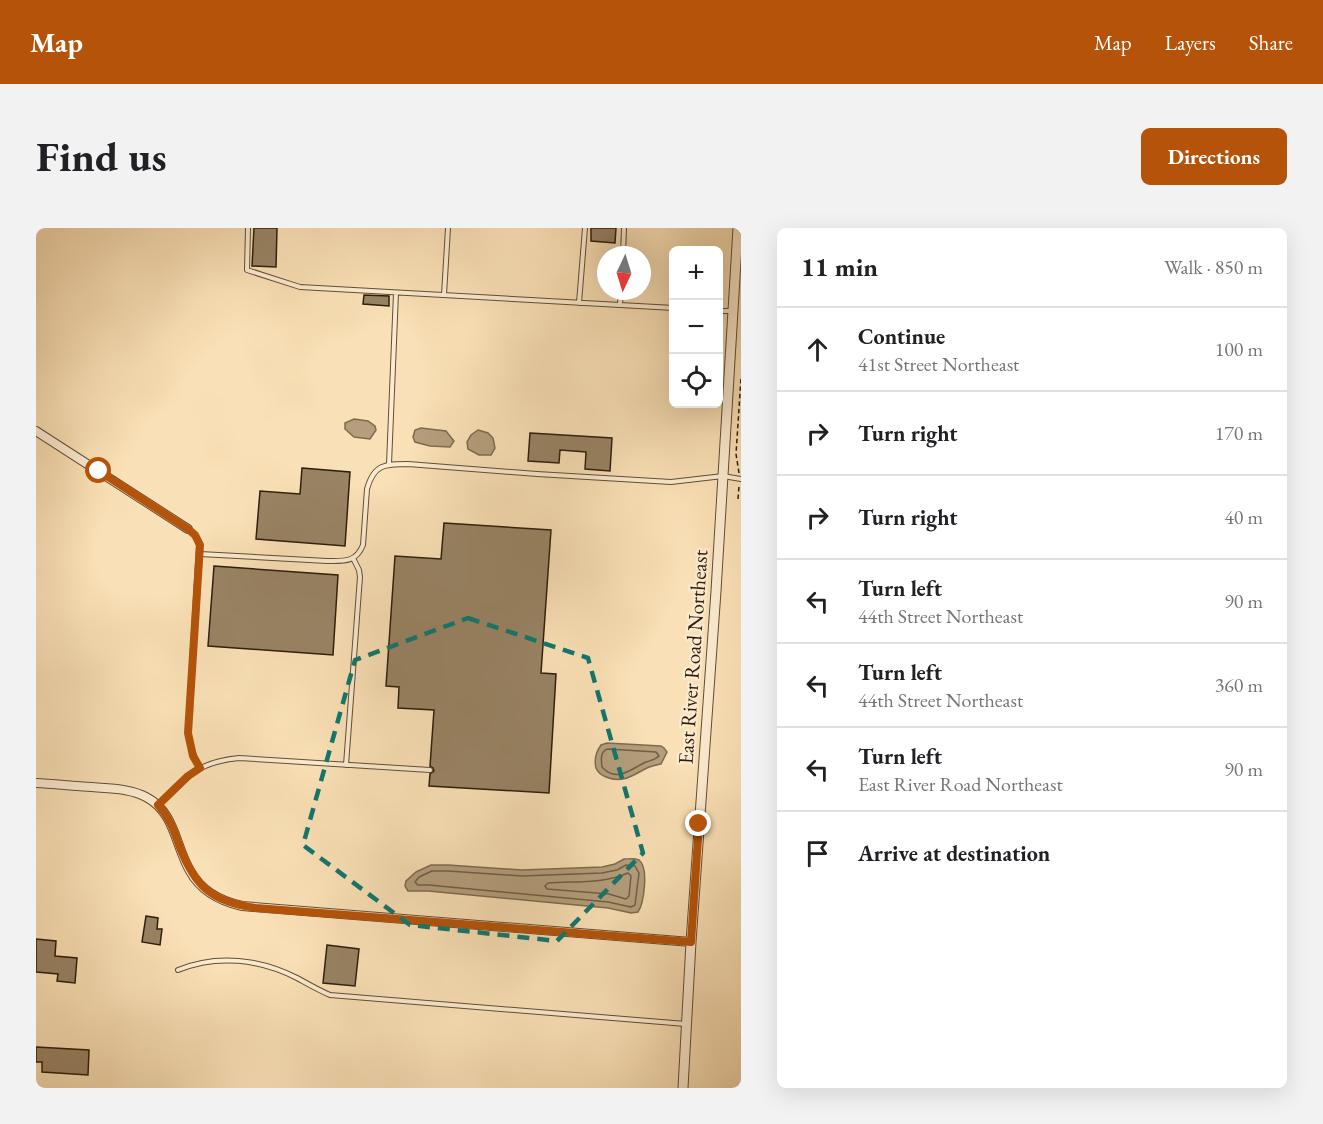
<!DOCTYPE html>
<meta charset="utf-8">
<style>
body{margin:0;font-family:"EB Garamond",serif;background:#f2f2f2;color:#202124}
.controls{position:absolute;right:18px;top:18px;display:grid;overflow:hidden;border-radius:9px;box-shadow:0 6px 24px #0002}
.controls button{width:54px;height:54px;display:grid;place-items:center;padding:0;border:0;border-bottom:2px solid #e0e0e0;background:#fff;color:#202124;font:30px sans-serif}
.compass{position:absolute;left:561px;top:18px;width:54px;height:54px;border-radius:50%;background:#fff;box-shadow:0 6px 24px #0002;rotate:184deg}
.stop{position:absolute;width:18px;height:18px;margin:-14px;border:4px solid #b45309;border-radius:50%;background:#fff}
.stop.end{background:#b45309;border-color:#fff;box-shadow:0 2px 6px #0008}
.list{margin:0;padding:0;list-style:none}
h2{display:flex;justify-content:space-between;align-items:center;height:78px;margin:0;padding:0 24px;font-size:26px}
h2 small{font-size:20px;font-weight:400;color:#757577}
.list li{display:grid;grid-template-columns:39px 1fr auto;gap:18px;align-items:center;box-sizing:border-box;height:84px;padding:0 24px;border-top:2px solid #e0e0e0}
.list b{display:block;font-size:22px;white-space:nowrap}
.list p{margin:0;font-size:20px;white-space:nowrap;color:#757577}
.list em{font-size:20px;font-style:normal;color:#757577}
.icon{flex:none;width:33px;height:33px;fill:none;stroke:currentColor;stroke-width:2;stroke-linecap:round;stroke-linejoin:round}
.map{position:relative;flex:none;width:705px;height:860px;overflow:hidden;border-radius:9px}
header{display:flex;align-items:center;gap:36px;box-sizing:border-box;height:84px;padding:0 30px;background:#b45309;color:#fff}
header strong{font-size:28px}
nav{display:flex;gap:33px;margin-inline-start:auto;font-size:21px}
.intro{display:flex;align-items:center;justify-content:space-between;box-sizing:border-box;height:144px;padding:0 36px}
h1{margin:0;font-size:42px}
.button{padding:15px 27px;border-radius:9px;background:#b45309;color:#fff;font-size:21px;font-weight:700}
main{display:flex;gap:36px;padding:0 36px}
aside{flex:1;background:#fff;border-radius:9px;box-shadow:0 6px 24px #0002}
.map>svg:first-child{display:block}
.water{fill:#b49e7c;stroke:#7e6b4f;stroke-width:1.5}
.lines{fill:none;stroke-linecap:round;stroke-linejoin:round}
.shore{stroke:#705e44;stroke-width:1.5}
.building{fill:#988364;stroke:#2d1e0c;stroke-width:1.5}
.service-casing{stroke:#604e36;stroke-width:6}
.minor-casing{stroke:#604e36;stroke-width:10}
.tertiary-casing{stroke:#604e36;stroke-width:11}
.path{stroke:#2d1e0c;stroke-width:1.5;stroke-dasharray:4.5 3;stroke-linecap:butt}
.service{stroke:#fcebd0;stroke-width:4}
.minor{stroke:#fcebd0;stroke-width:8}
.tertiary{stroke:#fcebd0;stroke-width:9}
.route{stroke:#b45309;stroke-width:8}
.marked{fill:none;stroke:#0f766e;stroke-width:4.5;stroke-dasharray:12 8;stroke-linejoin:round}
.labels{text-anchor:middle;stroke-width:4.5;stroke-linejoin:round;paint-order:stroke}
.street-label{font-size:21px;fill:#2d1e0c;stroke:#fcebd0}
</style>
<header>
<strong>Map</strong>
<nav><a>Map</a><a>Layers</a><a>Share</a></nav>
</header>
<div class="intro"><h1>Find us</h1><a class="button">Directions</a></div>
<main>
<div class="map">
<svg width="705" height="860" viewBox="0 0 705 860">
<rect width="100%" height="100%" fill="#fae0b6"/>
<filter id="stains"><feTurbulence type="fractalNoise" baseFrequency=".00333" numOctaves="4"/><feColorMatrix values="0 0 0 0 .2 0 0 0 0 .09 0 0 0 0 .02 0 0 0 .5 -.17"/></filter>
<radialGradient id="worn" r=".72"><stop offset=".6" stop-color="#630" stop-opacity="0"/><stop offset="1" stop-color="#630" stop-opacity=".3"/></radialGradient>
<path class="water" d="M 318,191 L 332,193 L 339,198 L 340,202 L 334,211 L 318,209 L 309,201 L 309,195 Z
M 385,200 L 410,203 L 418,213 L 414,219 L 394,218 L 379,214 L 377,209 L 379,202 Z
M 442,202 L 452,205 L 457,210 L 459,220 L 455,227 L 443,227 L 432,221 L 431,214 L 435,207 Z
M 571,515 L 625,518 L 628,520 L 631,524 L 625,536 C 620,537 615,538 611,540 C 597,547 587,556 570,549 C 565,547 562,545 560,540 C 558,532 560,524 565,517 Z
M 588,631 C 593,631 598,630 603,632 C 613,639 608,675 602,684 L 595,685 L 572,680 L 392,663 L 372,663 L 369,658 L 370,653 L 380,644 L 395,637 L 412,637 L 486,642 L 566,639 L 579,636 Z"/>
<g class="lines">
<path class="shore" d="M 572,521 L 620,524 L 623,528 C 619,532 616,532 610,534 C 596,540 581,556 566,539 C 565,532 564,523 572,521 Z
M 590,637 L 599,638 L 603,645 L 599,677 L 595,679 L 572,674 L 393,657 L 382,657 L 379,654 L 383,649 L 396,643 L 412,643 L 486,648 L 566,645 L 581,642 Z
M 592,645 L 595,648 L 593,668 L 590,671 L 573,666 L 511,661 L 509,658 L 512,655 C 539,653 567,656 592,645 Z"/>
</g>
<path class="building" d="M 218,0 L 241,0 L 240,39 L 216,38 Z
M 555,0 L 580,0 L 579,15 L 555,13 Z
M 328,67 L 353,68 L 353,78 L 327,76 Z
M 494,205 L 576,210 L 574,243 L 549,241 L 550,224 L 524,222 L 523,235 L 492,233 Z
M 266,240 L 314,244 L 309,318 L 220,311 L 224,263 L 264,266 Z
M 408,295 L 515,302 L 505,445 L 520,446 L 513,565 L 393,558 L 394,546 L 398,543 L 397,540 L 394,538 L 398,482 L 362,480 L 363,459 L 350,458 L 359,328 L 405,331 Z
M 178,338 L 302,347 L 297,427 L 172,418 Z
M 110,688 L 122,690 L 121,701 L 126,701 L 124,717 L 106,714 Z
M 0,711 L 20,713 L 19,728 L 41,730 L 39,755 L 21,753 L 22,746 L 0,744 Z
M 291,717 L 323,721 L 319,758 L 287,755 Z
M 0,819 L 53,822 L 52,847 L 6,844 L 6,834 L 0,834 Z"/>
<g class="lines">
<g class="service-casing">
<path id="service" d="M 212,0 L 211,42 L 264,59 L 638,80
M 587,27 L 588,0
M 408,67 L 412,0
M 543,75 L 549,0
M 584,77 L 585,63
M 682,83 L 696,83
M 353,236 L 360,65
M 152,302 L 159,307 L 163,317 L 152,505 C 154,518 157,528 164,540
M 164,326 L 291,333 C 307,333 320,335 327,317 L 331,261 C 338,236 349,236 372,236 L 501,246 L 635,254 L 687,248 L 705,251
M 310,537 L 324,349 L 323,342 L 317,330
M 122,576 C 151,549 161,534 203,530 L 394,542
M 142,742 C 181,726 224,731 261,750 C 272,756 282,762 294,767 L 650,796"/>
</g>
<g class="minor-casing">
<path id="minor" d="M 0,203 L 152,301
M 0,555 C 19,556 37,558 56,559 C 74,561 93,560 110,569 C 139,584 139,617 154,643 C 165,663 184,673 206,678 L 655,714"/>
</g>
<g class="tertiary-casing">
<path id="tertiary" d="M 647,860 L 655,714 L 680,363 L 702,0"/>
</g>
<path class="path" d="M 703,245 L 700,226 L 705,150
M 702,271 L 703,258"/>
<use href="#service" class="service"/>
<use href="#minor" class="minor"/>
<use href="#tertiary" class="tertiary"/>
</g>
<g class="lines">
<path class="route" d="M 63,243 L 152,301 L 159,307 L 164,317 L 152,505 L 157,528 L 164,540 L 152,548 L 122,577 C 133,589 138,602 143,617 C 159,659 176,674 220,680 L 655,714 L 663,596"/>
</g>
<path class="marked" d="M 432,390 L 552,430 L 607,625 L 521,713 L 374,697 L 267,617 L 319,432 Z"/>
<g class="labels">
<g class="street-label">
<text transform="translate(657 429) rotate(-86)" y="7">East River Road Northeast</text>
</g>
</g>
<rect width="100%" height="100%" filter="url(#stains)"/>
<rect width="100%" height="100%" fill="url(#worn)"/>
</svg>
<div class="controls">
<button>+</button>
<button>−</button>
<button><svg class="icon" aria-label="locate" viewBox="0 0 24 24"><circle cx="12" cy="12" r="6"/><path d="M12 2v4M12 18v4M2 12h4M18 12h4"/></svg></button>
</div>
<svg class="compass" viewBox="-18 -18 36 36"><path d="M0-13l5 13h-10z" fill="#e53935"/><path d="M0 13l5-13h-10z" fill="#757577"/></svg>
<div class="stop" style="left:63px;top:243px"></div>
<div class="stop end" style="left:663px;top:596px"></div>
</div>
<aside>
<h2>11 min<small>Walk · 850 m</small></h2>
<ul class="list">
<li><svg class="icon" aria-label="ahead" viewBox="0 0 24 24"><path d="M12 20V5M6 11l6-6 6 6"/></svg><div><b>Continue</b><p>41st Street Northeast</p></div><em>100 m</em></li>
<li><svg class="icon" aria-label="right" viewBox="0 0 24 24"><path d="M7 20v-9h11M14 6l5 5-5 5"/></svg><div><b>Turn right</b></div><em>170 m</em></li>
<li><svg class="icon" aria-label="right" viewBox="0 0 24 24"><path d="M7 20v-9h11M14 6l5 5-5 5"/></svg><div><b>Turn right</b></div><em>40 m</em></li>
<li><svg class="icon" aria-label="left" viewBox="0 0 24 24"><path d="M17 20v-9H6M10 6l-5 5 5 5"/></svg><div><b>Turn left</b><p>44th Street Northeast</p></div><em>90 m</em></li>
<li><svg class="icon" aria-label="left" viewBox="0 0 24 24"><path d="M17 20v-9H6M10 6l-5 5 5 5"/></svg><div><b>Turn left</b><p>44th Street Northeast</p></div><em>360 m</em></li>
<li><svg class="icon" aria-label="left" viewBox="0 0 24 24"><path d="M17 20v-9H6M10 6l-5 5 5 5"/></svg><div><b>Turn left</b><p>East River Road Northeast</p></div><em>90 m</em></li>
<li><svg class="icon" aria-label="arrive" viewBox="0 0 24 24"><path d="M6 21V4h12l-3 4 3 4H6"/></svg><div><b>Arrive at destination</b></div></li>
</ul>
</aside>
</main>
